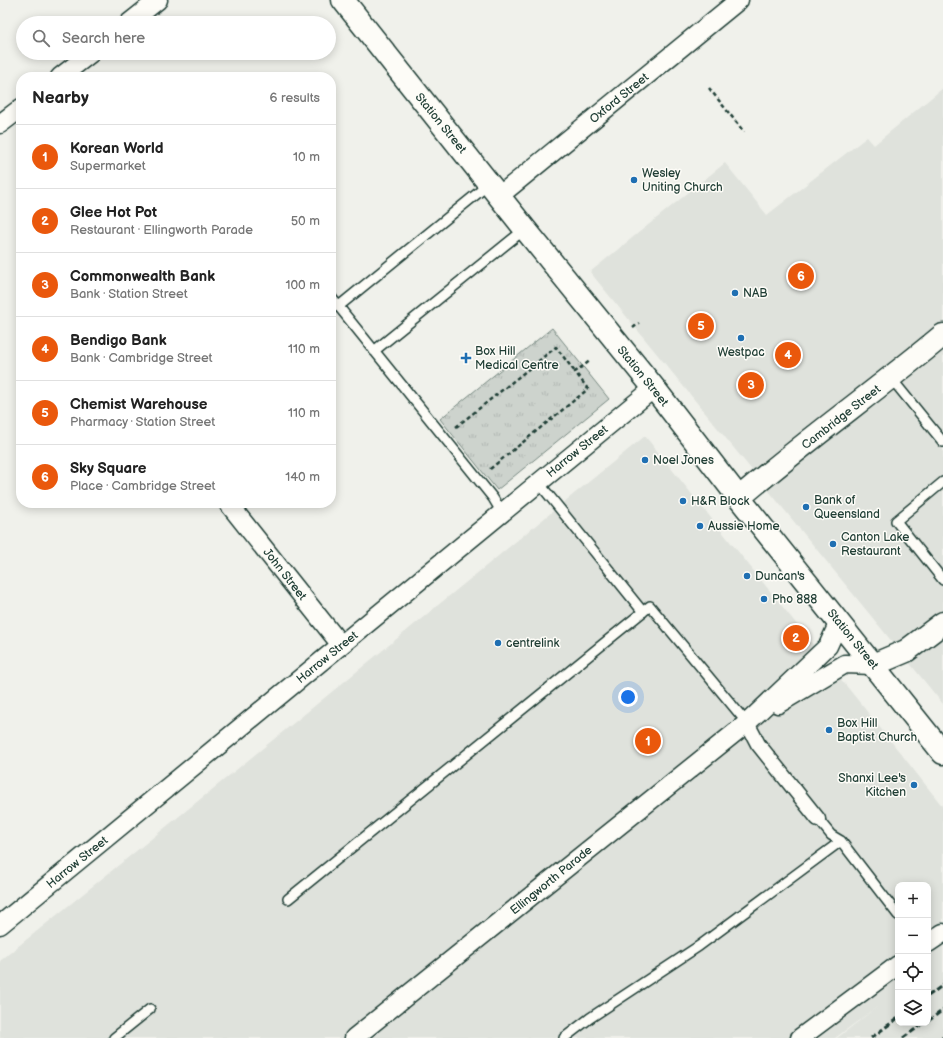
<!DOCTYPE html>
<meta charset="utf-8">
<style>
body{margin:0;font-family:"Balsamiq Sans",sans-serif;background:#f6f6f6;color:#222}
.controls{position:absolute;right:12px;bottom:12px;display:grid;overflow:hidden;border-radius:8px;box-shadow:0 2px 10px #0003}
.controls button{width:36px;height:36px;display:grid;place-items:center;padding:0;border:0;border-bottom:1px solid #e0e0e0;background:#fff;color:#222;font:20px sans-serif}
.you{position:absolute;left:628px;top:697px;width:14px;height:14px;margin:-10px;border:3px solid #fff;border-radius:50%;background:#1a73e8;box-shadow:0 0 0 6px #1a73e833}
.badge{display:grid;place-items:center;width:26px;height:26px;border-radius:50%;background:#ea580c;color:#fff;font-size:13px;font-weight:700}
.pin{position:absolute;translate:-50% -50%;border:2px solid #fff;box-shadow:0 1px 4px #0006}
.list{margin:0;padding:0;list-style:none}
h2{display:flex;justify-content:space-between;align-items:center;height:52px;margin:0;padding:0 16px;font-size:17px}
h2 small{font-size:13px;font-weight:400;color:#767676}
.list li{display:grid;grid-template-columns:26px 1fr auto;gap:12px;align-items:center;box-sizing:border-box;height:64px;padding:0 16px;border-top:1px solid #e0e0e0}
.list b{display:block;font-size:15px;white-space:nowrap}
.list p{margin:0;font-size:13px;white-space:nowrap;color:#767676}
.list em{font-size:13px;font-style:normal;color:#767676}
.icon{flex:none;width:22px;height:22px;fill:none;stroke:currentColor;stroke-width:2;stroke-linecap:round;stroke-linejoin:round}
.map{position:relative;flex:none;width:943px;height:1038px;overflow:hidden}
.search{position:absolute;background:#fff;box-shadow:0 2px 10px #0003;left:16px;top:16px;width:320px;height:44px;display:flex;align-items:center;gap:10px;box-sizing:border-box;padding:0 14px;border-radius:22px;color:#767676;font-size:15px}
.panel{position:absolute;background:#fff;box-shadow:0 2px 10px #0003;left:16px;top:72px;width:320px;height:436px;border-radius:16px}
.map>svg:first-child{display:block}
.built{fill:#dfe2dc;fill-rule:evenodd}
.park{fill:url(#park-tufts);stroke:#768880}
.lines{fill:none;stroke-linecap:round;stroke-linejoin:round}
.service-casing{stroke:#1f3d34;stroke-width:12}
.pedestrian-casing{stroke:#1f3d34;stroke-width:17}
.minor-casing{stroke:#1f3d34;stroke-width:21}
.tertiary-casing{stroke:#1f3d34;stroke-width:25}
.primary-casing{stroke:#1f3d34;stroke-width:25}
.path{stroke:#1f3d34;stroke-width:2.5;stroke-dasharray:4 3;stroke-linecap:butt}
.service{stroke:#fdfcf7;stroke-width:9}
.pedestrian{stroke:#fdfcf7;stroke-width:14}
.minor{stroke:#fdfcf7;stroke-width:18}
.tertiary{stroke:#fdfcf7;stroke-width:22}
.primary{stroke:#fdfcf7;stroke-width:22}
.rail{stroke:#1f3d34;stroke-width:3;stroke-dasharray:6 3;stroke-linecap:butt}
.poi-dot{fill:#1f6fb2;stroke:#fdfcf7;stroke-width:1.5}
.labels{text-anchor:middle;stroke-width:3;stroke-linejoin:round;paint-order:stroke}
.street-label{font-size:12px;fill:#1f3d34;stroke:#fdfcf7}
.poi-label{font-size:12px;fill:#1f3d34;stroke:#fdfcf7;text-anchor:start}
</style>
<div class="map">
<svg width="943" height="1038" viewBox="0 0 943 1038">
<defs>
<pattern id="park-tufts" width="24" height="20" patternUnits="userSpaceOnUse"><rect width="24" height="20" fill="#cdd3cd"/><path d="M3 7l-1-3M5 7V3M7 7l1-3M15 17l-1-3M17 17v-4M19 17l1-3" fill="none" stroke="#b0b6b1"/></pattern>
</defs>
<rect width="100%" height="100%" fill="#f0f1eb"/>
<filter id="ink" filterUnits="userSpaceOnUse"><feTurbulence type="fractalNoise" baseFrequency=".025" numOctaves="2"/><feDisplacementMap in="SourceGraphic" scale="8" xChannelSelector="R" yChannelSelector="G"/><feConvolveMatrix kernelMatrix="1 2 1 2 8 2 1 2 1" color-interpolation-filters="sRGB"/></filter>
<g filter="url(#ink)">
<path class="built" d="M 943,88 L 943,704 L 590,272 L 725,163 L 767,215 L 867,137 L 874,145 Z
M 645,436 L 902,755 L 943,807 L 943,1038 L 837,1038 L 877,1007 L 835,1038 L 0,1038 L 0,961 L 203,797 ZM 898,885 L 928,885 L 928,1023 L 898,1023 Z"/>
<path class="park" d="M 552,328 L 609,399 L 497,490 L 440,419 Z"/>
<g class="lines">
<g class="service-casing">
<path id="service" d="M 331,297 L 493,498 L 502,513
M 339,306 L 489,184
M 374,351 L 525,229
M 891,378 L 943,442
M 943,482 L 896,521 L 943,580
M 539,483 L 643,612
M 818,819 L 831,835 L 841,841 L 898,915
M 288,899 L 650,606 L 747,723
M 114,1038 L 150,1009
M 564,1038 L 590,1018 L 699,946 L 841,841"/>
</g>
<g class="pedestrian-casing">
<path id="pedestrian" d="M 747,723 L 758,744 L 818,819"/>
</g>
<g class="minor-casing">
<path id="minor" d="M 129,23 L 158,0
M 60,77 L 91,53
M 0,124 L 21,108
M 499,196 L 739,0
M 228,503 L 341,645
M 778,704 L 845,664 L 873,665
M 0,925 L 654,388
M 928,943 L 943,933
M 354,1038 L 747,723 L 828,646 L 839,622
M 800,1038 L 898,965"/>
</g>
<g class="tertiary-casing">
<path id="tertiary" d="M 739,498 C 805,441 876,391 943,335
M 873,665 L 906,651 L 943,623"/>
</g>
<g class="primary-casing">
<path id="primary" d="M 343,0 L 525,229 L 654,388 L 739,498 L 943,753"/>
</g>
<path class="path" d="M 709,88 L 744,132
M 633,328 L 639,323
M 456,427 L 556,347 L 575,372
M 490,469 L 588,389 L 575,372 L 591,360"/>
<use href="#service" class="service"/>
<use href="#pedestrian" class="pedestrian"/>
<use href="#minor" class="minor"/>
<use href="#tertiary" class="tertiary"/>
<use href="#primary" class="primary"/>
<path class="rail" d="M 928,996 L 943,985
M 928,1021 L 943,1010
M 871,1038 L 898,1018
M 903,1038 L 924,1023
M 942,1038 L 943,1037"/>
</g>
</g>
<g class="poi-dot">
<circle cx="634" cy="180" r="4"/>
<circle cx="735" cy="293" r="4"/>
<circle cx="741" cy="338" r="4"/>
<path d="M464 352h4v4h4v4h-4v4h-4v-4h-4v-4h4z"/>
<circle cx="645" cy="460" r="4"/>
<circle cx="683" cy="501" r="4"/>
<circle cx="806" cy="507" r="4"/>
<circle cx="700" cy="526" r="4"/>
<circle cx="833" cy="544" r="4"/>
<circle cx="747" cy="576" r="4"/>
<circle cx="764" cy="599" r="4"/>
<circle cx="498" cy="643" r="4"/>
<circle cx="829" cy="730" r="4"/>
<circle cx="914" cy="785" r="4"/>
</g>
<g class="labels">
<g class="street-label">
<text transform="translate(619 98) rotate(-39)" y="4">Oxford Street</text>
<text transform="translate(441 123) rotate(51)" y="4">Station Street</text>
<text transform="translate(643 376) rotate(51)" y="4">Station Street</text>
<text transform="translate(841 417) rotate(-38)" y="4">Cambridge Street</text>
<text transform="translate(577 451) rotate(-39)" y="4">Harrow Street</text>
<text transform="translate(285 574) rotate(52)" y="4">John Street</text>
<text transform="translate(853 639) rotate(51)" y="4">Station Street</text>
<text transform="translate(327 657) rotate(-39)" y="4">Harrow Street</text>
<text transform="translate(77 862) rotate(-39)" y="4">Harrow Street</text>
<text transform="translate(551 880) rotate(-39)" y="4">Ellingworth Parade</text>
</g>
<g class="poi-label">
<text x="642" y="177">Wesley<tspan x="642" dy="14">Uniting Church</tspan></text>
<text x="743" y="297">NAB</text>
<text x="475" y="355">Box Hill<tspan x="475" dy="14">Medical Centre</tspan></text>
<text x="741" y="356" text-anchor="middle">Westpac</text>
<text x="653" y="464">Noel Jones</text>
<text x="814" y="504">Bank of<tspan x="814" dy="14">Queensland</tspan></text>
<text x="691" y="505">H&amp;R Block</text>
<text x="708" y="530">Aussie Home</text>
<text x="841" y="541">Canton Lake<tspan x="841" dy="14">Restaurant</tspan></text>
<text x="755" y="580">Duncan's</text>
<text x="772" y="603">Pho 888</text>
<text x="506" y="647">centrelink</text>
<text x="837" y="727">Box Hill<tspan x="837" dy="14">Baptist Church</tspan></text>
<text x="906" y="782" text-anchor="end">Shanxi Lee's<tspan x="906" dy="14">Kitchen</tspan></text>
</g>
</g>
</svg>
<div class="controls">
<button>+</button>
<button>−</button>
<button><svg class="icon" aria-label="locate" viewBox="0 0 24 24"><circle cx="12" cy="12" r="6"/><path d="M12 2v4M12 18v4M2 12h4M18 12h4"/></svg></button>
<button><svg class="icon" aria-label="layers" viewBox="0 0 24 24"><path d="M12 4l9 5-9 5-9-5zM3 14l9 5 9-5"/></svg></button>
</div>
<div class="you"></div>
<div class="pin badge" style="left:648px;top:741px">1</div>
<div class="pin badge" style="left:796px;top:638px">2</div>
<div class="pin badge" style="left:751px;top:385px">3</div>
<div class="pin badge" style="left:788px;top:355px">4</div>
<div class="pin badge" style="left:701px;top:326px">5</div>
<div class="pin badge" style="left:801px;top:276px">6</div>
<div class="search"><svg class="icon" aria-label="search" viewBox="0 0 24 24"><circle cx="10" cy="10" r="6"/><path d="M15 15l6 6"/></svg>Search here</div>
<section class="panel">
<h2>Nearby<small>6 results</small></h2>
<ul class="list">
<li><span class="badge">1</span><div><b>Korean World</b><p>Supermarket</p></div><em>10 m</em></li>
<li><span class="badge">2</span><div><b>Glee Hot Pot</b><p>Restaurant · Ellingworth Parade</p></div><em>50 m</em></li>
<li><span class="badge">3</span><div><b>Commonwealth Bank</b><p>Bank · Station Street</p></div><em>100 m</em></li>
<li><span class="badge">4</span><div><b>Bendigo Bank</b><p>Bank · Cambridge Street</p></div><em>110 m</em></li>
<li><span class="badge">5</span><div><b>Chemist Warehouse</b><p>Pharmacy · Station Street</p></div><em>110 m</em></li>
<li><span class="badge">6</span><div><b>Sky Square</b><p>Place · Cambridge Street</p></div><em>140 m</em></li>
</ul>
</section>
</div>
